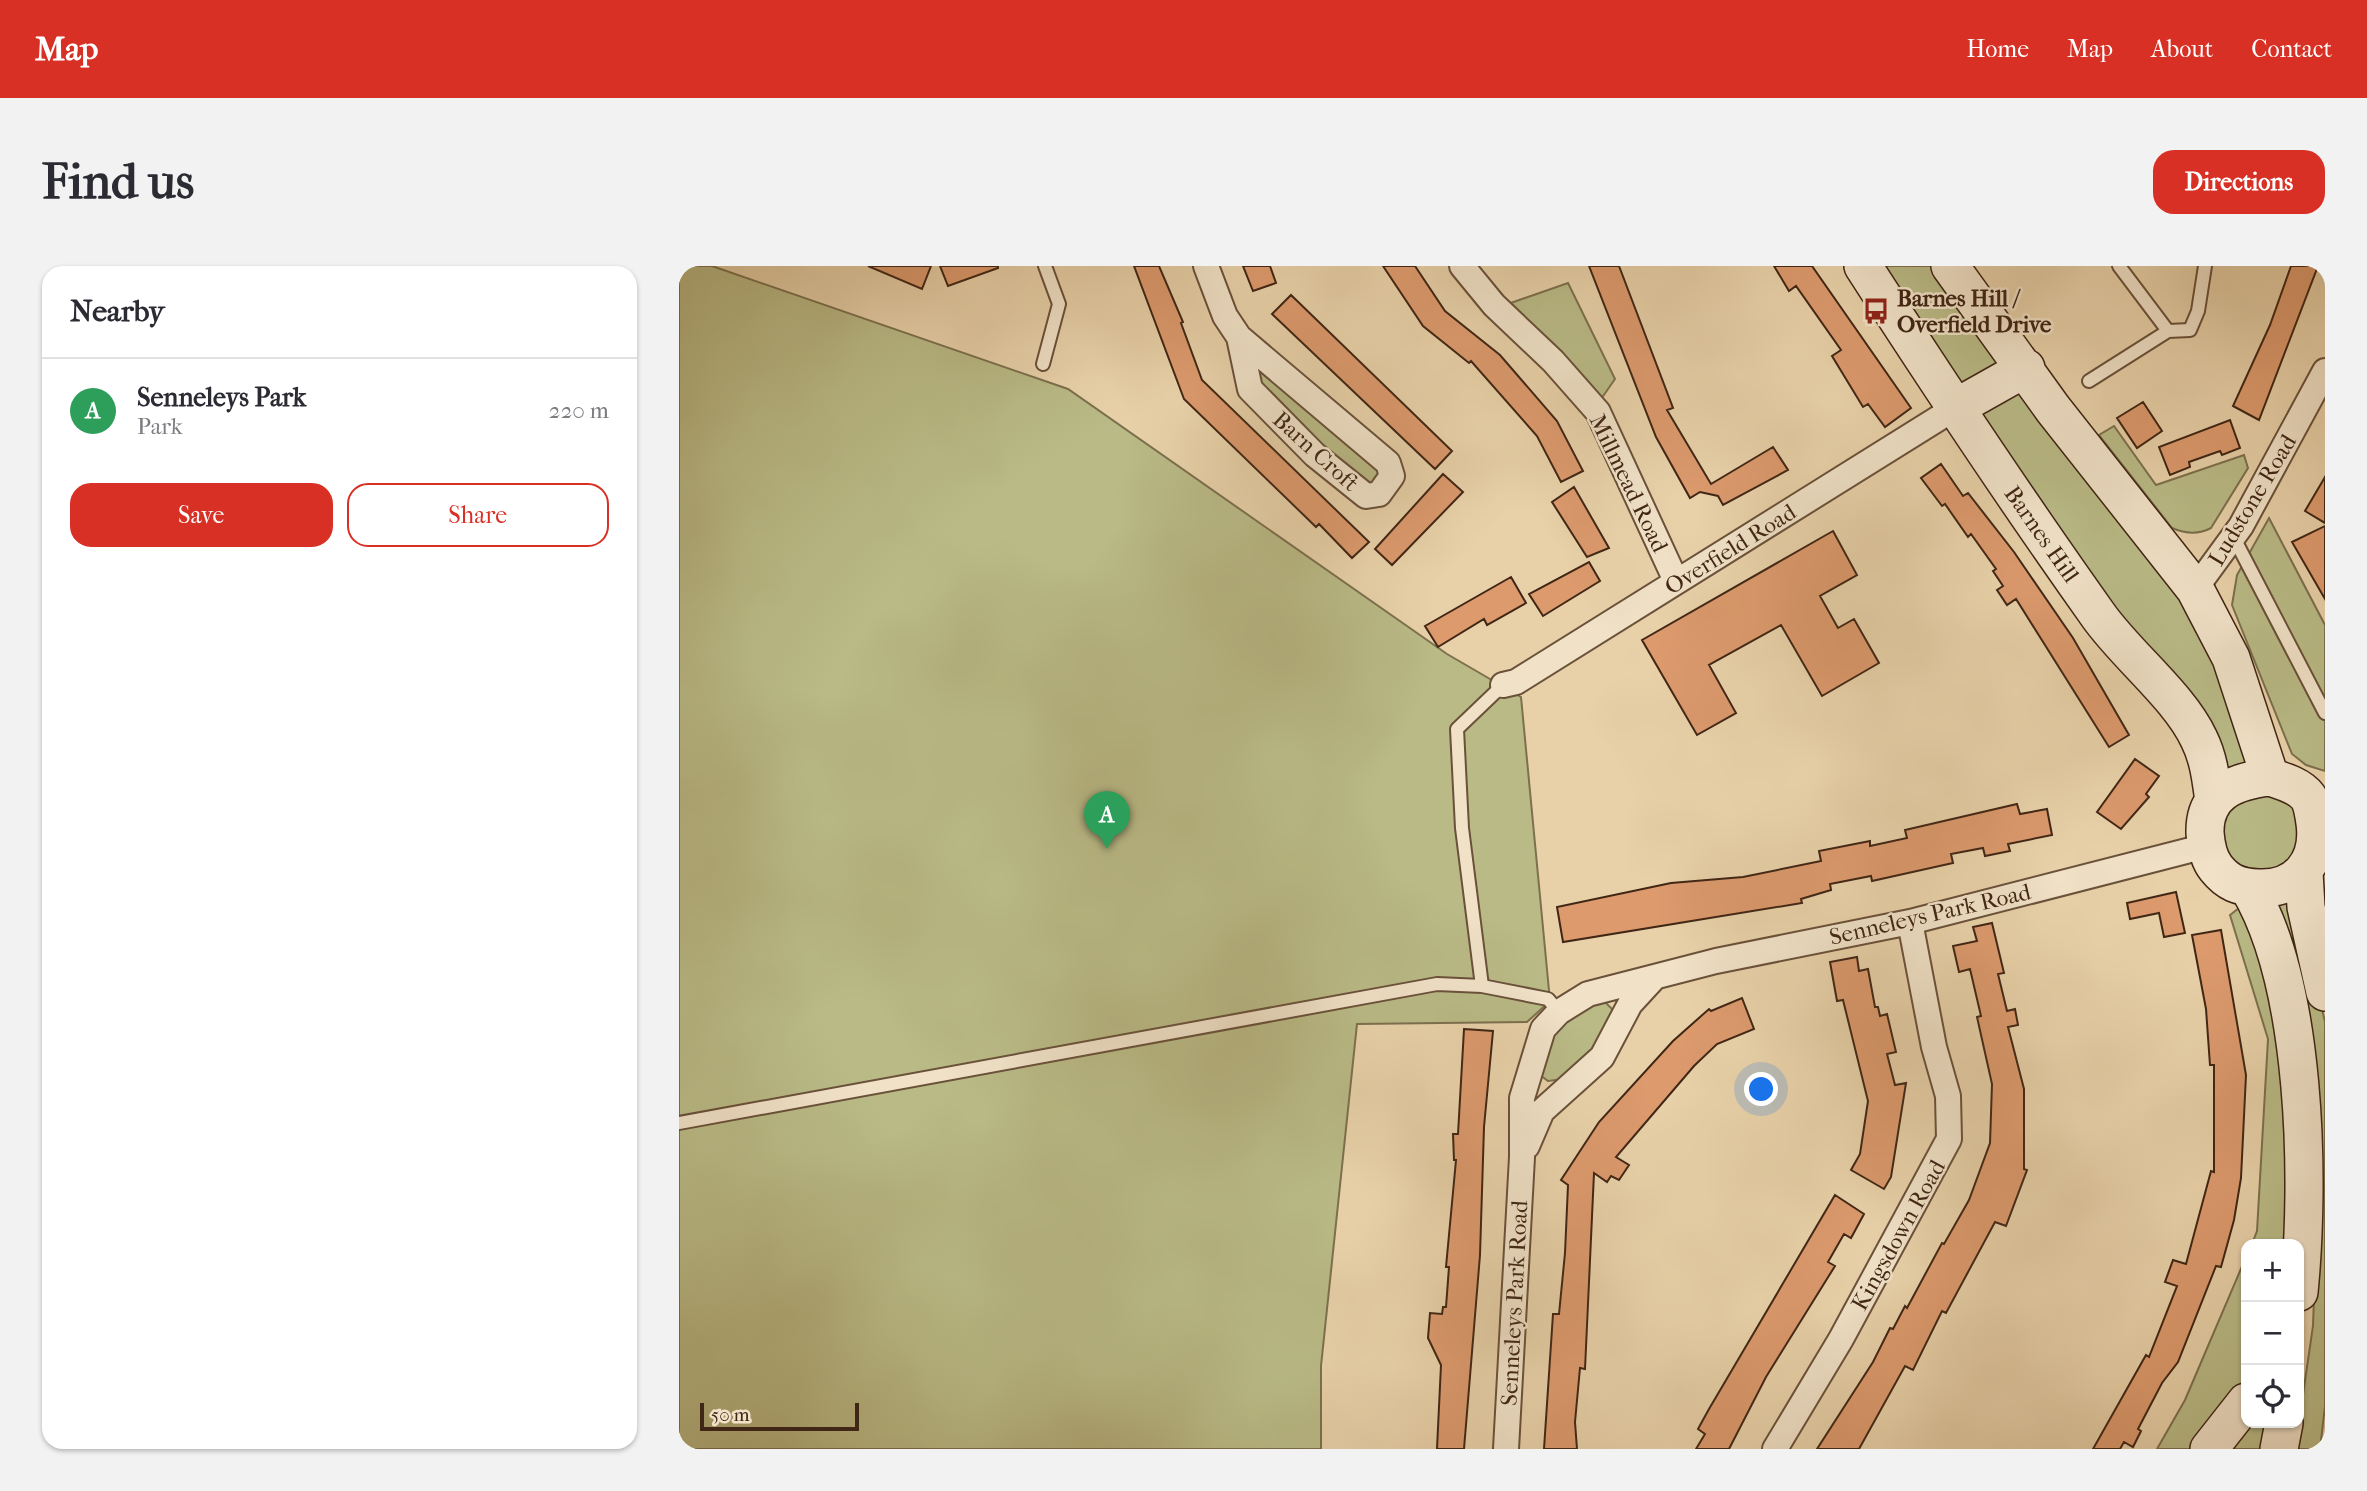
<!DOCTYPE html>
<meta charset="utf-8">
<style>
body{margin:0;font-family:"IM FELL French Canon",serif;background:#f2f2f3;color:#2b2b33}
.controls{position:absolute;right:21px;bottom:21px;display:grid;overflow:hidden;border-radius:14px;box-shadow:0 2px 5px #0004}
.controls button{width:63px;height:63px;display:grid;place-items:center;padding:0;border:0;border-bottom:2px solid #e1e1e2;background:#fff;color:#2b2b33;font:35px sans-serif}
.scale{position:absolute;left:21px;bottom:18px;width:159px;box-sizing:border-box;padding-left:7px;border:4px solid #402615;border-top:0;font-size:19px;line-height:24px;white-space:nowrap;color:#402615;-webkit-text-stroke:5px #f0e1c7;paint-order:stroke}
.you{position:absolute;left:1083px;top:824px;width:24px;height:24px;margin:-18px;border:5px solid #fff;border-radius:50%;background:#1a73e8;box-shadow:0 0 0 10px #1a73e833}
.badge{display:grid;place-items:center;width:46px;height:46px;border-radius:50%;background:#d93025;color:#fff;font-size:23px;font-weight:700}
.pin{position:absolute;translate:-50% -58px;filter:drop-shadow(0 2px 4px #0008)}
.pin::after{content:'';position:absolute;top:37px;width:24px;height:21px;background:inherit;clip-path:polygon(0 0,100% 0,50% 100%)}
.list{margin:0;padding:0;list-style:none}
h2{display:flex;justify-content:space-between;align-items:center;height:91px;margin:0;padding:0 28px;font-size:30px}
h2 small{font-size:23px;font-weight:400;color:#7c7c81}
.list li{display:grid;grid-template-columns:46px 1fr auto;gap:21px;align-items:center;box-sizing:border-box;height:105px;padding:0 28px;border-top:2px solid #e1e1e2}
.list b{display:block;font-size:26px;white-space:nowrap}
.list p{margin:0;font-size:23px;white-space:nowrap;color:#7c7c81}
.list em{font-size:23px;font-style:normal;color:#7c7c81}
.actions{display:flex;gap:14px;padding:21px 28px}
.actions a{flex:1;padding:16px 0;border:2px solid #d93025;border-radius:21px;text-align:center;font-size:24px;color:#d93025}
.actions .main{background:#d93025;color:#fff}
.icon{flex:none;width:38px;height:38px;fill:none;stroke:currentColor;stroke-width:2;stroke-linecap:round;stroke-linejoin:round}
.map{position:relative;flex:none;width:1646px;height:1183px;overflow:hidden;border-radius:21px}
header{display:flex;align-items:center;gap:42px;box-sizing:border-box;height:98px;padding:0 35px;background:#d93025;color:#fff}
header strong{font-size:33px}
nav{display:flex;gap:38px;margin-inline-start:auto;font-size:24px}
.intro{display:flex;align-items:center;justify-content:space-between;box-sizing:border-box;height:168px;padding:0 42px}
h1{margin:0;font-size:49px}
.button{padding:18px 32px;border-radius:21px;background:#d93025;color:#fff;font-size:24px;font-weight:700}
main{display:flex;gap:42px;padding:0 42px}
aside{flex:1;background:#fff;border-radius:21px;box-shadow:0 2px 5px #0004}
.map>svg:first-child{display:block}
.green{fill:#b9ba86;stroke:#7c704e;stroke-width:2}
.building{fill:#dc9a6d;stroke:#402615;stroke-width:2}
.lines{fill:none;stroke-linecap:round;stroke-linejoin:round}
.lane-casing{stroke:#6a513a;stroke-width:16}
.street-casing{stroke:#6a513a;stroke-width:28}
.secondary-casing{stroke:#402615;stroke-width:40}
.lane{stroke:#f0e1c7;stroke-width:12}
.street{stroke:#f0e1c7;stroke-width:24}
.secondary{stroke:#f0e1c7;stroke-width:37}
.labels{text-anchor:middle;stroke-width:5;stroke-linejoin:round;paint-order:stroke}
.poi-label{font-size:23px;font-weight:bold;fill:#402615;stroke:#f0e1c7;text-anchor:start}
.street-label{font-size:23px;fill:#402615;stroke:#f0e1c7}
</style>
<header>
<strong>Map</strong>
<nav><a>Home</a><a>Map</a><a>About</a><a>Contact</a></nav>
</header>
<div class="intro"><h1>Find us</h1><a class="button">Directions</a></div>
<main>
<aside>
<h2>Nearby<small></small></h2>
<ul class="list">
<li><span class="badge" style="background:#2e9e5b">A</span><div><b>Senneleys Park</b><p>Park</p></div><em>220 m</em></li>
</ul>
<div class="actions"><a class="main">Save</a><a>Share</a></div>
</aside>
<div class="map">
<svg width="1646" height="1183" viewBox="0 0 1646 1183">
<rect width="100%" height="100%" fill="#e8d1a9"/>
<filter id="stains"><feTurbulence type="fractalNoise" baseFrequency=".00286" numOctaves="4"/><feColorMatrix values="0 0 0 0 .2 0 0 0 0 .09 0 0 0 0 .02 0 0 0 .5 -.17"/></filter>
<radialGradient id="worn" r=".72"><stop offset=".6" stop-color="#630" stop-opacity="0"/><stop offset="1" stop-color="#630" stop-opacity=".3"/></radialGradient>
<path class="green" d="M 0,0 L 33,0 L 389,123 L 768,388 L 842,431 L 871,735 L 848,756 L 678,758 L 642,1100 L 642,1183 L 0,1183 Z
M 1196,0 L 1257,0 L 1516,341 L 1577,496 L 1546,506 L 1412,319 Z
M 889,17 L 936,113 L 920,136 L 826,39 Z
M 567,80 L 707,202 L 699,227 L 576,121 Z
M 1435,160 L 1477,219 L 1565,189 L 1569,202 L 1532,262 C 1519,269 1507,268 1493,262 L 1420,169 Z
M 1590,252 L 1646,359 L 1646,505 L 1627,499 L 1613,488 L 1553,339 L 1558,309 Z
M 1595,525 C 1602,531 1615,538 1619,546 C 1624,555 1623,563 1620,572 C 1618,579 1616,587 1612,592 C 1590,616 1544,603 1542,569 C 1541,560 1548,547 1551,538 Z
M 1615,622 L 1646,756 L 1646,1140 L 1641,1183 L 1616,1183 L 1634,1060 L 1638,948 L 1592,630 Z
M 1569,641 L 1608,772 L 1614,978 L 1573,978 L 1578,965 L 1589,773 L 1551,649 L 1560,642 Z
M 925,735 L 933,743 L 935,756 L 928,769 L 885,813 L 869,815 L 861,809 C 871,757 871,747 925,735 Z
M 1567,991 L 1567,1113 L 1519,1183 L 1478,1183 L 1506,1134 Z
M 1567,1157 L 1592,1157 L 1587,1183 L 1551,1183 Z"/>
<path class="building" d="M 189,0 L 252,0 L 243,23 Z
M 261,0 L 319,0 L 319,2 L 269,20 Z
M 455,0 L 480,0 L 504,56 L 502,57 L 523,114 L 690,276 L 673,292 L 640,258 L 637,261 L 505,133 Z
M 564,0 L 591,0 L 597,17 L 574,25 Z
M 704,0 L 736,0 L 766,45 L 821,89 L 878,155 L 904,205 L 882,216 L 858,170 L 792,95 L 790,97 L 744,60 Z
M 910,0 L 940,0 L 994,142 L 988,144 L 1032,218 L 1094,181 L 1109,204 L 1044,239 L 1039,230 L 1021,226 L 1011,232 L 977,171 Z
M 1095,0 L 1133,0 L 1232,142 L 1206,161 L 1189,138 L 1184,141 L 1153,90 L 1162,84 L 1117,20 L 1110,25 Z
M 1612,0 L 1639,0 L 1580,154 L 1554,140 L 1591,59 Z
M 612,29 L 773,185 L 756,203 L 593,48 Z
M 1464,136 L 1483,165 L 1458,182 L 1438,152 Z
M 1551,154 L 1561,182 L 1543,189 L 1541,185 L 1510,196 L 1511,201 L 1491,209 L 1480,181 Z
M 1262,198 L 1284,230 L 1289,227 L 1335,286 L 1394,372 L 1450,469 L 1430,481 L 1337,333 L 1328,339 L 1318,324 L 1324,320 L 1314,305 L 1317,303 L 1292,268 L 1289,271 L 1266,238 L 1263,240 L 1242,212 Z
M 764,208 L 784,226 L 713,299 L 696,283 Z
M 1646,211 L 1646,257 L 1626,245 Z
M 895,221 L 930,282 L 908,291 L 873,236 Z
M 1646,260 L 1646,333 L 1613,276 Z
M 1154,265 L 1178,309 L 1141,330 L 1159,362 L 1175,353 L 1200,397 L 1143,430 L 1102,359 L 1030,399 L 1057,447 L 1018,469 L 963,374 Z
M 910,296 L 921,315 L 864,350 L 850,328 Z
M 832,311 L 847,337 L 808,359 L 805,353 L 759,381 L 746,360 Z
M 1456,493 L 1480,510 L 1467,528 L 1470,531 L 1442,563 L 1418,546 Z
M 1338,538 L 1341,548 L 1368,543 L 1373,569 L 1329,578 L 1331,585 L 1306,590 L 1304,582 L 1272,588 L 1274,597 L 1193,615 L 1192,610 L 1151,618 L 1152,624 L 1122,633 L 1123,637 L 884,676 L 878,641 L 992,617 L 1064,611 L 1142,595 L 1140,585 L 1191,575 L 1191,580 L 1228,572 L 1226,564 Z
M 1497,626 L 1506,667 L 1485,671 L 1480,647 L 1451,653 L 1448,637 Z
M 1313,657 L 1325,707 L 1319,708 L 1328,745 L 1336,743 L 1339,759 L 1329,761 L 1345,823 L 1345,903 L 1348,904 L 1327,960 L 1316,956 L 1267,1047 L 1263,1045 L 1234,1104 L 1226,1100 L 1180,1183 L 1138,1183 L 1194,1096 L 1211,1062 L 1214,1063 L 1226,1040 L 1228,1042 L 1263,977 L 1265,978 L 1290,934 L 1311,877 L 1313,818 L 1298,751 L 1302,750 L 1291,703 L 1280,706 L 1274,680 L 1298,675 L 1294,661 Z
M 1542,664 L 1567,809 L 1562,912 L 1555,954 L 1542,1001 L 1537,1000 L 1499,1096 L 1483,1117 L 1459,1163 L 1462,1165 L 1454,1181 L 1445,1176 L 1441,1183 L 1414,1183 L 1467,1089 L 1470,1091 L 1498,1020 L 1486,1016 L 1494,994 L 1507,998 L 1532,905 L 1535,906 L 1535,799 L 1531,799 L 1527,743 L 1513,669 Z
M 1178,691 L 1180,705 L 1189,703 L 1196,741 L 1199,741 L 1201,750 L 1208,748 L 1217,786 L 1208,788 L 1216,819 L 1227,817 L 1212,911 L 1205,923 L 1172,904 L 1181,888 L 1189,835 L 1164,734 L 1158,735 L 1151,696 Z
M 1063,732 L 1075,763 L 1038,778 L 1015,800 L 937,891 L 950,899 L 940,914 L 932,910 L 928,916 L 915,907 L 906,1103 L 901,1102 L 896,1156 L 898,1183 L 865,1183 L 874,1048 L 880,1048 L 886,987 L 889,919 L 882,914 L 920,856 L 994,775 L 1030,743 L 1032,745 Z
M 785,763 L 814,765 L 805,861 L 801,989 L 785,1183 L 758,1183 L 762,1099 L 749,1072 L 751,1047 L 763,1048 L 764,1041 L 767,1041 L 770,1001 L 767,1001 L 777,894 L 775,894 L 774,868 L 779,868 Z
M 1156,929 L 1185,948 L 1172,972 L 1165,968 L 1149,996 L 1156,1000 L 1087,1111 L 1050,1183 L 1017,1183 L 1026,1168 L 1019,1163 L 1030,1143 Z"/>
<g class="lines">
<g class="lane-casing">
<path id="lane" d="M 1440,0 L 1489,65
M 364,98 L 380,38 L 366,0
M 1410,115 L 1489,65 L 1511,64 L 1519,45 L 1526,0
M 1555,272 L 1646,447
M 824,419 L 778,463 L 783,562 L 803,720 L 869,733 L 880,746
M 0,857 L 758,718 L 803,720"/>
</g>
<g class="street-casing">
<path id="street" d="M 527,0 L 546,50 L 560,71 L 709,197 L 713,210 L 700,228 L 687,230 L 636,189 L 571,123 L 560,71
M 783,0 L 815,39 L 874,95 L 919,146 L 997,315
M 1516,323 L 1562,260 L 1646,105
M 824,419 L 837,416 L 1276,142
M 848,880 L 863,845 L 923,791 L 951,738 L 974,713
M 827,1183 L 843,891 L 843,832 L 864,763 L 880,746 L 909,728 L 1037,695 L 1231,656 L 1527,580
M 1096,1183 L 1162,1073 L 1270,873 L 1269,830 L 1255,781 L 1231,656"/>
</g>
<g class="secondary-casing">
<path id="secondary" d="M 1184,0 C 1260,118 1338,235 1419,349 C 1447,389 1500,430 1520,473 C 1530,493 1532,514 1535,535
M 1271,0 L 1374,143 L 1516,323 L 1552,392 L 1591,511
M 1276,142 L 1347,102
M 1591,511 C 1604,515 1621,520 1629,531 C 1633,537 1635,550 1636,557 C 1641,595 1619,624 1579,622 C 1560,621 1549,617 1537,602 C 1529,592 1527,579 1526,567 C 1525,526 1557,515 1591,511 Z
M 1625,606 L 1627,641 L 1646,726
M 1569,621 C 1628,719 1631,914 1620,1026
M 1530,1183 L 1567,1136
M 1600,1183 L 1605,1157"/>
</g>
<use href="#lane" class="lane"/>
<use href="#street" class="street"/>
<use href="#secondary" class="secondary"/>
</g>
<defs>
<g id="bus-bare" transform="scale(2.1)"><path d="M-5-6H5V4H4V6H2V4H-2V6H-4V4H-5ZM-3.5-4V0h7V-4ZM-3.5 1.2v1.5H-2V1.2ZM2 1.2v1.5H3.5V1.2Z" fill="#8f2418" stroke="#f0e1c7" stroke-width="2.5" paint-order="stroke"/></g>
</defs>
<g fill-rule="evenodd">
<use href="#bus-bare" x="1197" y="45"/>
</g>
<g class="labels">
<g class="poi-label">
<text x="1218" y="40">Barnes Hill /<tspan x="1218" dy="26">Overfield Drive</tspan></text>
</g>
<g class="street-label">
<text transform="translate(637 185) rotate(42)" y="8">Barn Croft</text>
<text transform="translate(950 217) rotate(64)" y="8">Millmead Road</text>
<text transform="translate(1573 234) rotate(-59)" y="8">Ludstone Road</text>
<text transform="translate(1363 268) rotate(55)" y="8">Barnes Hill</text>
<text transform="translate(1051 283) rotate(-32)" y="8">Overfield Road</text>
<text transform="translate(1251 648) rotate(-13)" y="8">Senneleys Park Road</text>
<text transform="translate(1219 969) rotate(-61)" y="8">Kingsdown Road</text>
<text transform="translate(835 1037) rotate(-87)" y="8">Senneleys Park Road</text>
</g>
</g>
<rect width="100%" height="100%" filter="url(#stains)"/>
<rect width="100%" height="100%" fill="url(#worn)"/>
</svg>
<div class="controls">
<button>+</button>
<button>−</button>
<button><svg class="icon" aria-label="locate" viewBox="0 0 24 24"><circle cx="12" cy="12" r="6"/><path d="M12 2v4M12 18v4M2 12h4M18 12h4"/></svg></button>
</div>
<div class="scale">50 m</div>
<div class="you"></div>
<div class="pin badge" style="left:428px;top:583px;background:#2e9e5b">A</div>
</div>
</main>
